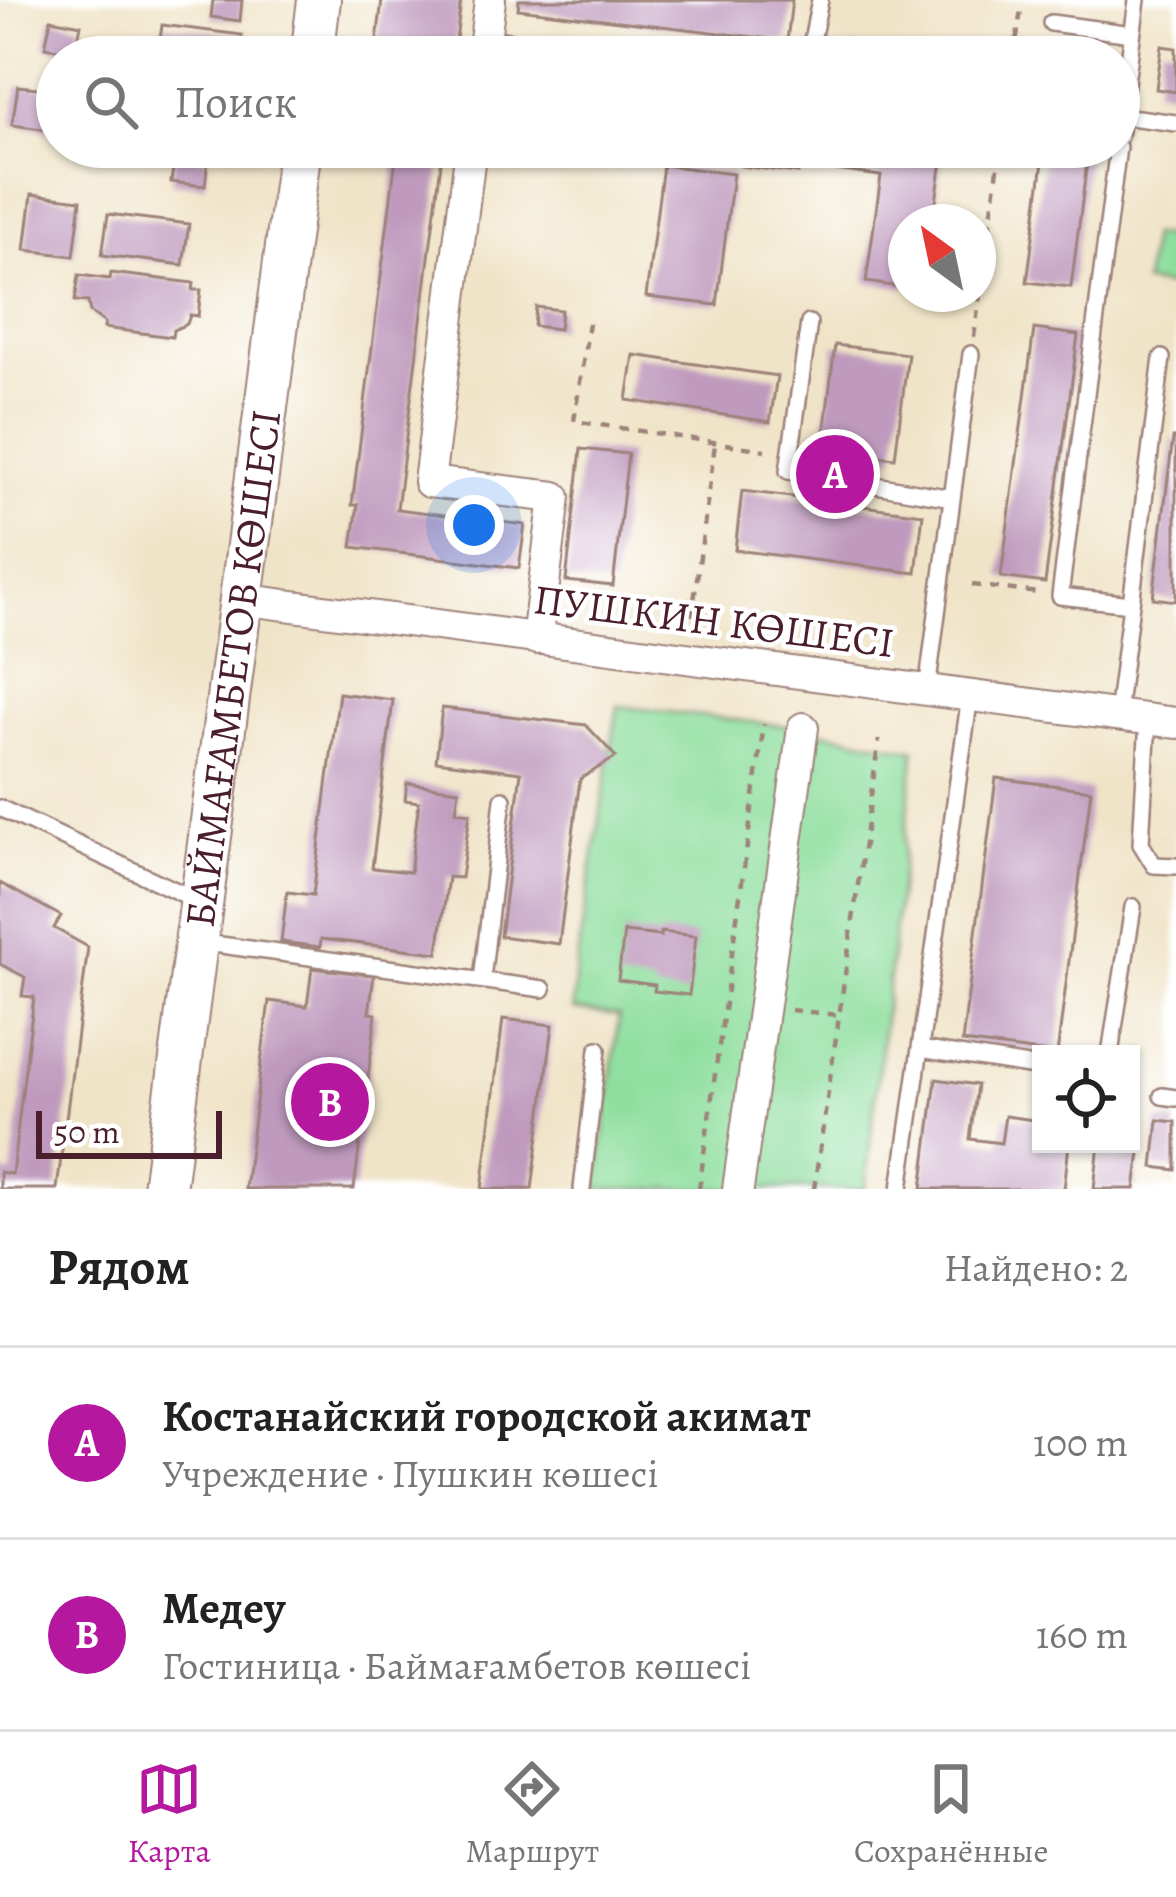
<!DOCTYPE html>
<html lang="ru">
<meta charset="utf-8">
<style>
body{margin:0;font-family:Alegreya,serif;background:#f2f2f2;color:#222}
.controls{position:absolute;right:36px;bottom:36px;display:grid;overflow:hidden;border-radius:0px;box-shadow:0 3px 9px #0004}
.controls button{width:108px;height:108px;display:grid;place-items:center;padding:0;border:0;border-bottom:3px solid #e0e0e0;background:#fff;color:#222;font:60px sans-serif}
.compass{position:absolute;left:888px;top:204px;width:108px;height:108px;border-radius:50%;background:#fff;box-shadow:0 3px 9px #0004;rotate:327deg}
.scale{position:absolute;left:36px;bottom:30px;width:186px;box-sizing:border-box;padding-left:12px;border:6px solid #4a1f2b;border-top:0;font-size:33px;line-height:42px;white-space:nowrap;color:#4a1f2b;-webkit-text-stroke:9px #fff;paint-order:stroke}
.you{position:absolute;left:474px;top:525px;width:42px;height:42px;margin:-30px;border:9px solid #fff;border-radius:50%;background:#1a73e8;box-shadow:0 0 0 18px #1a73e833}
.badge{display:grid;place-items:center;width:78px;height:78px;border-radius:50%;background:#b5179e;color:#fff;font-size:39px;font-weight:700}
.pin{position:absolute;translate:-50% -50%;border:6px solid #fff;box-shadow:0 3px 12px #0006}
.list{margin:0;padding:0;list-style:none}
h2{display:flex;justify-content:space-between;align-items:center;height:156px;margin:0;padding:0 48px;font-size:51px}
h2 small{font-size:39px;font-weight:400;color:#767676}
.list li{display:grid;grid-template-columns:78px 1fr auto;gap:36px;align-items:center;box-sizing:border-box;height:192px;padding:0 48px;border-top:3px solid #e0e0e0}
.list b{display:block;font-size:45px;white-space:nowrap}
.list p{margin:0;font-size:39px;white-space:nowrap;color:#767676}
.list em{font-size:39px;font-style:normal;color:#767676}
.icon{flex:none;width:66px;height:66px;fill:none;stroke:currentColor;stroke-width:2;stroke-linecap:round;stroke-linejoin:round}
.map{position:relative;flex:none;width:1176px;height:1189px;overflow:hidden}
.search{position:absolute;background:#fff;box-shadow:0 3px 9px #0004;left:36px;right:36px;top:36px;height:132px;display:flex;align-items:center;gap:30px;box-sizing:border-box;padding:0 42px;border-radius:66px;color:#767676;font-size:45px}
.sheet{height:540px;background:#fff}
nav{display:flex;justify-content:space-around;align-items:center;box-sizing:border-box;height:168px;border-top:3px solid #e0e0e0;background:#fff;font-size:33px;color:#767676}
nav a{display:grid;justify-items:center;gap:6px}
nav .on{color:#b5179e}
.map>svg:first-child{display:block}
.green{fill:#8dde9d;stroke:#6c7e64;stroke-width:3}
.building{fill:#bf9abe}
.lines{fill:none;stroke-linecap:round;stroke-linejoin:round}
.lane-casing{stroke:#9d827a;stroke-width:20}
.street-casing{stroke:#9d827a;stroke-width:34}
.secondary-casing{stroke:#9d827a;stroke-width:46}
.path{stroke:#9d827a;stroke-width:4.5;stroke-dasharray:9 9;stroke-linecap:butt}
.lane{stroke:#fff;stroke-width:15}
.street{stroke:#fff;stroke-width:30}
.secondary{stroke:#fff;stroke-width:42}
.labels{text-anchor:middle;stroke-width:9;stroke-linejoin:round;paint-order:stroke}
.street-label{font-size:42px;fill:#4a1f2b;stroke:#fff}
</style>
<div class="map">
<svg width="1176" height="1189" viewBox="0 0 1176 1189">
<rect width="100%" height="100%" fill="#fff"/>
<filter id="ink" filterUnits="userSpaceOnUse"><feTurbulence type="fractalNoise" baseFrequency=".00833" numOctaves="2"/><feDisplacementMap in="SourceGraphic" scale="24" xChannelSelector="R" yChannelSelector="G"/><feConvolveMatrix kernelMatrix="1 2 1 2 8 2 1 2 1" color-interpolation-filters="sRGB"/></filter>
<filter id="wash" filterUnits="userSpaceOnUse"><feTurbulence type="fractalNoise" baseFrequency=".004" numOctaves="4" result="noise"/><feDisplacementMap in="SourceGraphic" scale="48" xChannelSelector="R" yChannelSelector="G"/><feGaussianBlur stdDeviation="2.7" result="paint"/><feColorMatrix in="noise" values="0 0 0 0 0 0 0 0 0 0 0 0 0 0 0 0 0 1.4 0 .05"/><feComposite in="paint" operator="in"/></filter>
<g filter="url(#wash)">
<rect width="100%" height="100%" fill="#f0e4c8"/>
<path class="green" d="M 1151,235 L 1176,238 L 1176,287 L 1144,283 Z
M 618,706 L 803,728 L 915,750 L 865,1189 L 597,1189 L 619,1016 L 573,1010 L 576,965 Z"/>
<g id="blocks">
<path class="building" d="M 213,0 L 242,0 L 240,21 L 211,17 Z
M 382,0 L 461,0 L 454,57 L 375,57 Z
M 519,0 L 792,0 L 787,41 L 518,9 Z
M 51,19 L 81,25 L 75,52 L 45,47 Z
M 162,25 L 242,35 L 240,57 L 159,48 Z
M 87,38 L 127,43 L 125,57 L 85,57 Z
M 1058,45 L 1102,51 L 1101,57 L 1057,57 Z
M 1162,46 L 1176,48 L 1176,92 L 1156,89 Z
M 853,47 L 887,52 L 886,57 L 851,57 Z
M 18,86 L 57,90 L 57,131 L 12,125 Z
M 364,147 L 443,147 L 397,509 L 525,525 L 519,568 L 352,547 L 358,505 L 352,505 L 396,158 L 363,153 Z
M 743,147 L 801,147 L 798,173 L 741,166 Z
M 838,147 L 944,147 L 933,222 L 906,222 L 906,288 L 866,282 L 881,176 L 835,170 Z
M 1045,147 L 1089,147 L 1071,287 L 1027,282 Z
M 175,155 L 208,159 L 205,186 L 171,182 Z
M 663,165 L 733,174 L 717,305 L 646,297 Z
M 32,194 L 81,200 L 74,256 L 25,250 Z
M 108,214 L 189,224 L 183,265 L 102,255 Z
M 111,273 L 194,283 L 193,290 L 201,290 L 198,316 L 190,315 L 187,324 L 173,330 L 172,337 L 104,328 L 105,323 L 90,312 L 88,302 L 75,301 L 79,275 L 110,279 Z
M 536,307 L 561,310 L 559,329 L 534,326 Z
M 1034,329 L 1078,335 L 1045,583 L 1001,577 Z
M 835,345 L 908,354 L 895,458 L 853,453 L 847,504 L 923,514 L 916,573 L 735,550 L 742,491 L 816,500 Z
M 634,355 L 777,376 L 770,422 L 627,400 Z
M 1173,438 L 1176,438 L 1176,601 L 1153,598 Z
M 581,449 L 628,454 L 613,586 L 566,581 Z
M 339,693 L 393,700 L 372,868 L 410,872 L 419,802 L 405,800 L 407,783 L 459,790 L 456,811 L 470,813 L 461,878 L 448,877 L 438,953 L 321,939 L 320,947 L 281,942 L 287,892 L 313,895 Z
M 442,708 L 586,725 L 616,757 L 580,779 L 559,944 L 500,936 L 521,772 L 436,761 Z
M 996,778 L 1091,790 L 1057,1054 L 962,1042 Z
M 0,883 L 61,916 L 54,928 L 88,947 L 57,1189 L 0,1189 L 0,1172 L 12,1174 L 34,997 L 22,996 L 25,977 L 0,964 Z
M 624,932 L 661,936 L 661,932 L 696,936 L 689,995 L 654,991 L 655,985 L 618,980 Z
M 312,968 L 374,975 L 369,1013 L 376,1014 L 354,1189 L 245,1189 L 269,1001 L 307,1006 Z
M 503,1019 L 553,1025 L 532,1189 L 482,1189 Z
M 936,1079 L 977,1085 L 970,1139 L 1001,1143 L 1005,1116 L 1041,1121 L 1041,1144 L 1069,1144 L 1064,1189 L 922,1189 Z
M 1158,1120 L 1176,1122 L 1176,1170 L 1153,1167 Z
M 1131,1137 L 1142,1138 L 1135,1189 L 1094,1189 L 1099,1144 L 1131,1144 Z"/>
</g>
</g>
<g filter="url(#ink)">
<use href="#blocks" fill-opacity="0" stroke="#9d827a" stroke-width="3"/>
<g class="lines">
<g class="lane-casing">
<path id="lane" d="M 1051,23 L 1132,34
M 485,38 L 639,57
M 807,57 L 809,56 L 820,0
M 1122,116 L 1176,123
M 1119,137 L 1137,0
M 1118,147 L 1060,596 L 1131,604
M 809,323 L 788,471 L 816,476
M 852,481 L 952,498
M 927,690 L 971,354
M 1117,715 L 1162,358
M 1148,719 L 1141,844 L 1154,865 L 1176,866
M 0,808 L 198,901
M 199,942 L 543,989
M 482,980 L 503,799
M 920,1049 L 1041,1068
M 1110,1054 L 1133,907
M 1162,1096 L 1176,1098
M 582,1189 L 598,1049
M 900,1189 L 970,696"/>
</g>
<g class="street-casing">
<path id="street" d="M 483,57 L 490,0
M 471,147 L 429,482 L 555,497 L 537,639
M 241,599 L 1176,723
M 738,1189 L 803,728"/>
</g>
<g class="secondary-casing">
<g id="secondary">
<path d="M 312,57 L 319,0"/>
<path id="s1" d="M 164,1189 L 300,147"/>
</g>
</g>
<path class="path" d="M 1014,57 L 1021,10
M 589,323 L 574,421 L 765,450
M 974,337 L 1001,147
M 972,585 L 1038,593
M 692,616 L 715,444
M 791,1010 L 839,1015
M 699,1189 L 764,724
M 814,1189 L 879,740"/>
<use href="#lane" class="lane"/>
<use href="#street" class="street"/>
<use href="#secondary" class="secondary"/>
</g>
</g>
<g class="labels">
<g class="street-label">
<text transform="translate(714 620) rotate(7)" y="15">ПУШКИН КӨШЕСІ</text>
<text dy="15" stroke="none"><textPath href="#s1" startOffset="525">БАЙМАҒАМБЕТОВ КӨШЕСІ</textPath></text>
</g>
</g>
</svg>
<div class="controls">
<button><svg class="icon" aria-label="locate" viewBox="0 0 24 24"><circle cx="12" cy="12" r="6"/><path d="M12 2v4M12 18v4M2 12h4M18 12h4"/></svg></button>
</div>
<svg class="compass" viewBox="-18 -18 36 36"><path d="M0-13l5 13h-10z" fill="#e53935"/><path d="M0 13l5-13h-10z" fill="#767676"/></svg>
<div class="scale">50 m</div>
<div class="you"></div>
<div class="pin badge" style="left:835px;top:474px">A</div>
<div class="pin badge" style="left:330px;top:1102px">B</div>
<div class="search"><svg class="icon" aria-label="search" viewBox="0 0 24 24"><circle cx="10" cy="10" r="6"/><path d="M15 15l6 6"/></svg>Поиск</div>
</div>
<section class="sheet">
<h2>Рядом<small>Найдено: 2</small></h2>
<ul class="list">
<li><span class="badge">A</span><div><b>Костанайский городской акимат</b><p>Учреждение · Пушкин көшесі</p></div><em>100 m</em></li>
<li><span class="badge">B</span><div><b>Медеу</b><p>Гостиница · Баймағамбетов көшесі</p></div><em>160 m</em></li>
</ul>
</section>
<nav>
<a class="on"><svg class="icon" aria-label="map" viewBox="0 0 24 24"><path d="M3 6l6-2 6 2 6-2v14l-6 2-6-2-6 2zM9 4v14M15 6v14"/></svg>Карта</a>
<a><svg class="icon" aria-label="directions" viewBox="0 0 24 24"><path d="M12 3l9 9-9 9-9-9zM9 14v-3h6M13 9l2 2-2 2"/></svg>Маршрут</a>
<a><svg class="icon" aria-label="saved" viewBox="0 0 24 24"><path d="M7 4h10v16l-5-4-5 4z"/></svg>Сохранённые</a>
</nav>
